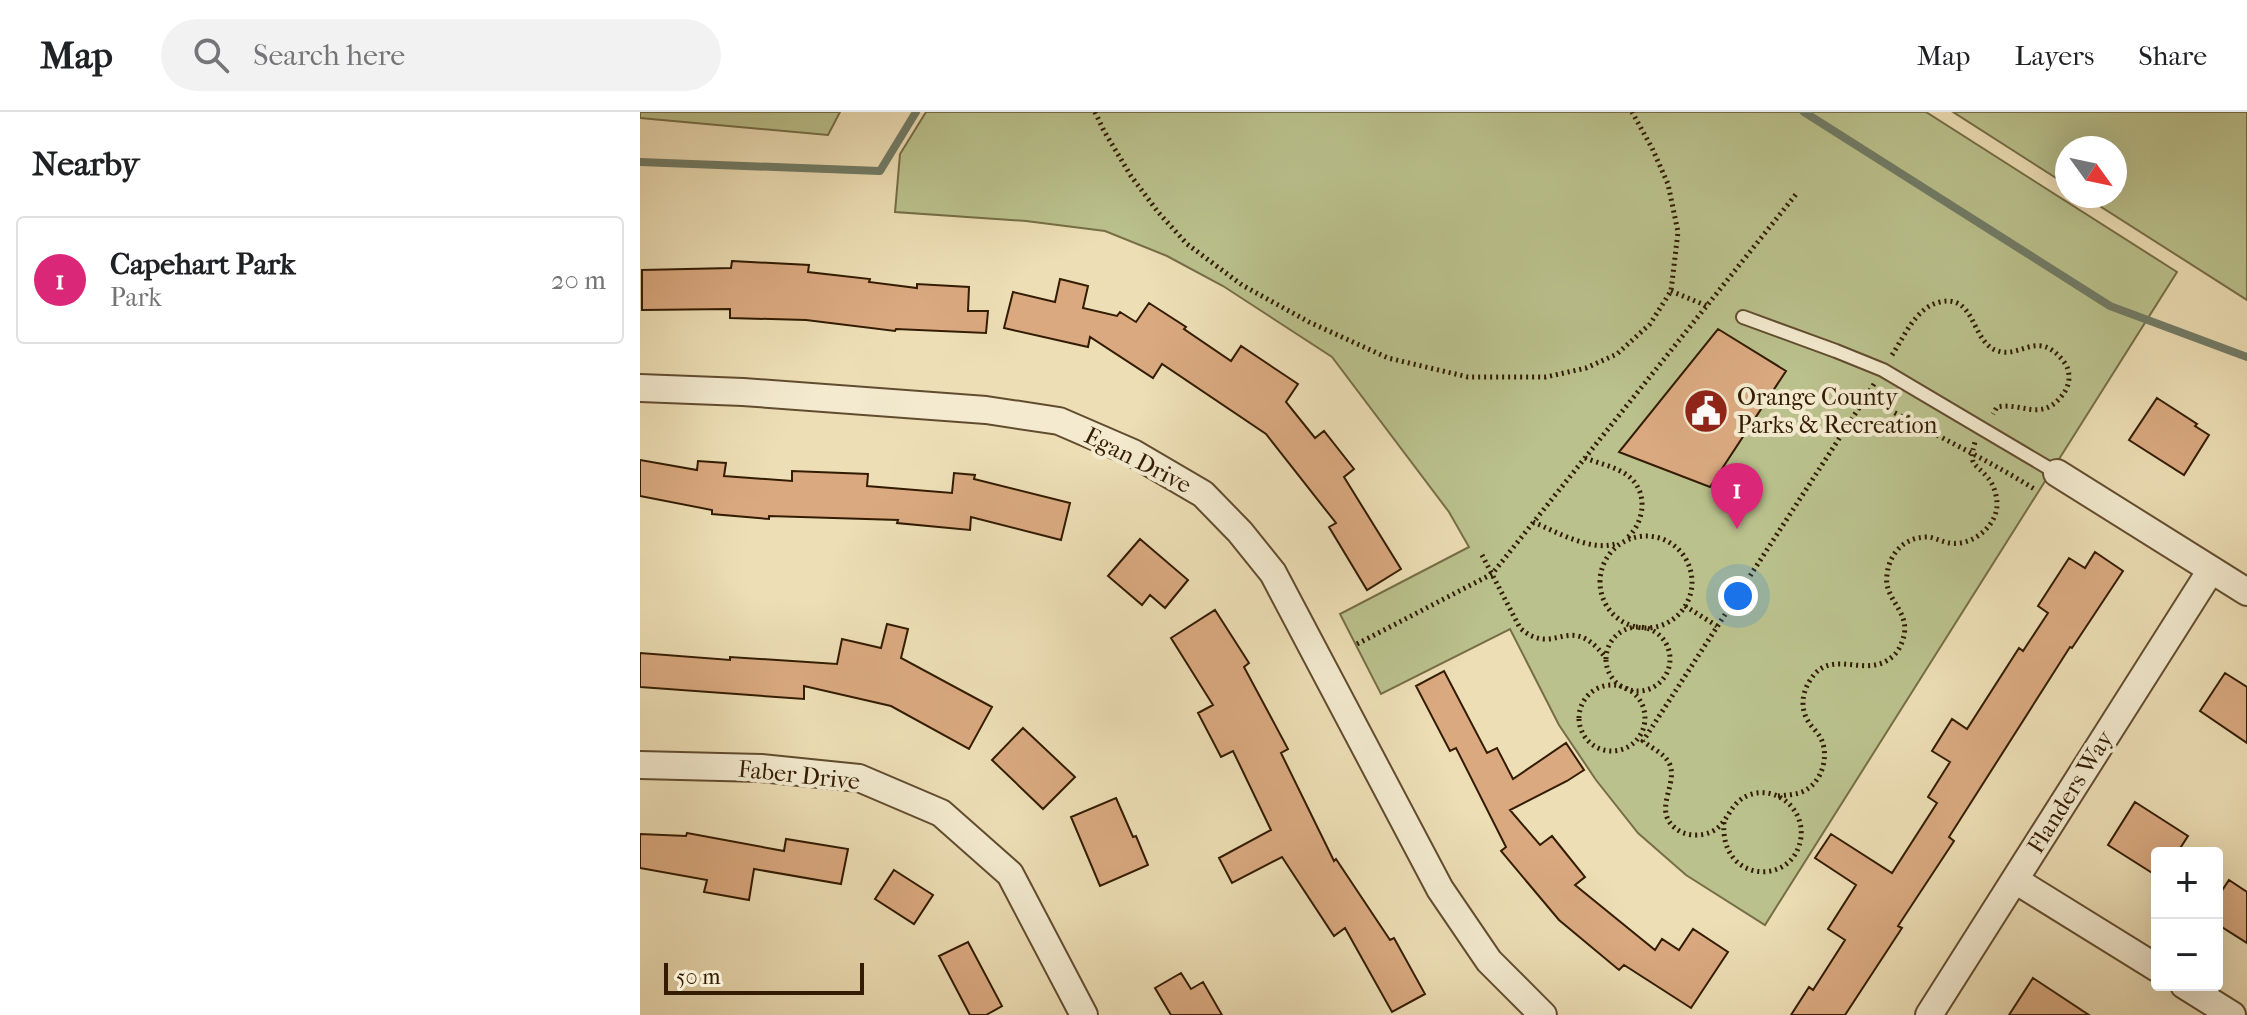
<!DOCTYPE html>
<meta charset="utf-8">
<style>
body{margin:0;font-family:"IM FELL French Canon",serif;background:#f2f2f2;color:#202124}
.controls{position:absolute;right:24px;bottom:24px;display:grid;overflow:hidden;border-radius:8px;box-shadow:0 8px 32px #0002}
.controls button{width:72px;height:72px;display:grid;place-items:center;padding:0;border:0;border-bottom:2px solid #e0e0e0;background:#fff;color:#202124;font:40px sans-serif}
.compass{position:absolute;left:1415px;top:24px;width:72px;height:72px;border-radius:50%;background:#fff;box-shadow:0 8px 32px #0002;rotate:123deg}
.scale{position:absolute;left:24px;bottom:20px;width:200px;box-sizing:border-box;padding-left:8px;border:4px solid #331c02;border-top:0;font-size:22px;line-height:28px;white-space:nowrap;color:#331c02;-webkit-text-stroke:6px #f3eacf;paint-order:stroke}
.you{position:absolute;left:1098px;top:484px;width:28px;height:28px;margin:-20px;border:6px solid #fff;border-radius:50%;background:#1a73e8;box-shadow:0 0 0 12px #1a73e833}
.badge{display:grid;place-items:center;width:52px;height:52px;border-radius:50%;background:#db2777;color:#fff;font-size:26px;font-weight:700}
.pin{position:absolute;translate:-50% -66px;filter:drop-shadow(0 2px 4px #0008)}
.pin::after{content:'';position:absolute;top:42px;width:28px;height:24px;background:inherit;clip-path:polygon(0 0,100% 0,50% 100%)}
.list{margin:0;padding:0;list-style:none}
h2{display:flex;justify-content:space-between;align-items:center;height:104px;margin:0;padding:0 32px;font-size:34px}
h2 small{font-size:26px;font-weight:400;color:#757577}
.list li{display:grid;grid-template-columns:52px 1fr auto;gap:24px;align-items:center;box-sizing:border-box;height:128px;margin:0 16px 16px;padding:0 16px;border:2px solid #e0e0e0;border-radius:8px}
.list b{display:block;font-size:30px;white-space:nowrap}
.list p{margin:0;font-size:26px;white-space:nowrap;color:#757577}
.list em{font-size:26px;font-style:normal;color:#757577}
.icon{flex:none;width:44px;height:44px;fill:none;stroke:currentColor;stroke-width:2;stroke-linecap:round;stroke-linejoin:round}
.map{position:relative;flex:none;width:1607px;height:903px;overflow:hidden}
header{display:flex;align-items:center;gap:48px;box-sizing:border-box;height:112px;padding:0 40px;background:#fff;border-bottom:2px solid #e0e0e0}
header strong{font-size:38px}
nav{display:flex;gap:44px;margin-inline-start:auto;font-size:28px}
.search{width:560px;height:72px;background:#f2f2f2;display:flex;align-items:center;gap:20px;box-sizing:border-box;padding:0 28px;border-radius:44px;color:#757577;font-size:30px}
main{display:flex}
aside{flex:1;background:#fff}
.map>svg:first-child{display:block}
.green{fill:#bac18c;stroke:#766e47;stroke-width:2}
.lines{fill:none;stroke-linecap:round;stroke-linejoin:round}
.stream{stroke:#717c67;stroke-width:8}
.building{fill:#daa980;stroke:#331c02;stroke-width:2}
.service-casing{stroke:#624c2f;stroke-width:16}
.minor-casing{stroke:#624c2f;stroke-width:30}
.path{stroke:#331c02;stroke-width:5;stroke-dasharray:2 4;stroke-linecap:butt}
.service{stroke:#f3eacf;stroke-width:12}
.minor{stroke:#f3eacf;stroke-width:26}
.labels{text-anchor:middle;stroke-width:8;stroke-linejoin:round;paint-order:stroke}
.poi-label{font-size:24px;fill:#331c02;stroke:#f3eacf;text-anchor:start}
.street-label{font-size:24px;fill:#331c02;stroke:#f3eacf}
</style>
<header>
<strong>Map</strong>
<div class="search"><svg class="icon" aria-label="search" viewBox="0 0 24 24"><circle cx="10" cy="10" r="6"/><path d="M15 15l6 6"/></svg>Search here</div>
<nav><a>Map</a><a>Layers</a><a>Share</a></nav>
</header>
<main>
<aside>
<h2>Nearby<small></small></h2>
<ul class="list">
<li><span class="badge">1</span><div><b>Capehart Park</b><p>Park</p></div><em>20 m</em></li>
</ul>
</aside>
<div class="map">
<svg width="1607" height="903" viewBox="0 0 1607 903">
<rect width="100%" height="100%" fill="#eddeb5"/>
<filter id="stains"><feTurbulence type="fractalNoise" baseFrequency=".0025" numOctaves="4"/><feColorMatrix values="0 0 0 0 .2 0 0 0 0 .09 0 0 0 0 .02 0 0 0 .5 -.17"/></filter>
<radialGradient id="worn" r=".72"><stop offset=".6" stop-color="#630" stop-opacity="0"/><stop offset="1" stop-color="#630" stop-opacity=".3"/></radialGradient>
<path class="green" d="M 0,0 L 200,0 L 188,23 L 0,6 Z
M 286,0 L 1286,0 L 1537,160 L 1125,813 L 1046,763 L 998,721 L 956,668 L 919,613 L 870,517 L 741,582 L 700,502 L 829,435 L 809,400 L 692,245 L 583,174 L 527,144 L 465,119 L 386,109 L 255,100 L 260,42 Z
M 1313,0 L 1607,0 L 1607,188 L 1444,84 L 1475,84 L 1475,36 L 1427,36 L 1427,73 Z"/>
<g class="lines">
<path class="stream" d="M 1164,0 L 1470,194 L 1607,245
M 0,50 L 240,59 L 276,0"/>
</g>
<path class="building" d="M 92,149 L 169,153 L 168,160 L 230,167 L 229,170 L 277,176 L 277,172 L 329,175 L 328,199 L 348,199 L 346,221 L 256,217 L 255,219 L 166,208 L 90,206 L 90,197 L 2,198 L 2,158 L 91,156 Z
M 420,167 L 448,174 L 443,196 L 477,204 L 480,200 L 496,210 L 509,191 L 546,215 L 544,217 L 591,249 L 601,234 L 658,272 L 646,290 L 675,326 L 684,319 L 714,357 L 704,365 L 761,457 L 727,478 L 689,415 L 696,411 L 626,322 L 522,252 L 513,266 L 450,225 L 448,235 L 364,216 L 373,180 L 415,190 Z
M 1078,217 L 1146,259 L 1070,375 L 979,340 Z
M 1517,286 L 1557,312 L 1555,314 L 1569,323 L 1544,363 L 1489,328 Z
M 0,348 L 57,358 L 58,349 L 86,351 L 84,364 L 152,369 L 152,359 L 228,362 L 227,374 L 312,381 L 314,361 L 335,363 L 334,367 L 430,391 L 421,428 L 331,405 L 330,418 L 257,411 L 258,408 L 129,404 L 129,407 L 72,402 L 72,398 L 0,384 Z
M 500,427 L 548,468 L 525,496 L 510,483 L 502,493 L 468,464 Z
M 1455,440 L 1483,459 L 1432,536 L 1430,535 L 1309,725 L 1314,729 L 1258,814 L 1262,816 L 1205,903 L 1151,903 L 1169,875 L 1173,878 L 1205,828 L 1188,817 L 1216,773 L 1175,746 L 1191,722 L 1252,761 L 1297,691 L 1288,685 L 1310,650 L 1292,639 L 1312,607 L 1327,617 L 1379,536 L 1383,539 L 1408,501 L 1398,494 L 1429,446 L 1445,456 Z
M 575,498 L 609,551 L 604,555 L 648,637 L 641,641 L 694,749 L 696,747 L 750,828 L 754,826 L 785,882 L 752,900 L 705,816 L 694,824 L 642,745 L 592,771 L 579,746 L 631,718 L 593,639 L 581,645 L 558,601 L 573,593 L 531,526 Z
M 247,512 L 268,517 L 261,546 L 352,595 L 329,637 L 251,594 L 164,574 L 164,587 L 0,575 L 0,541 L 90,548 L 90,545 L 197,552 L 202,527 L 241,536 Z
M 804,559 L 847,641 L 857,636 L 873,667 L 926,631 L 944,658 L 927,669 L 870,698 L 900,733 L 912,724 L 945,765 L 935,773 L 1015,838 L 1022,827 L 1039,838 L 1053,817 L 1088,840 L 1051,896 L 984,853 L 979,858 L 919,808 L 861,739 L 866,735 L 816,636 L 810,639 L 776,574 Z
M 1585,561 L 1607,575 L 1607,631 L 1560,599 Z
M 383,616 L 435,665 L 403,697 L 352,648 Z
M 476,686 L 493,725 L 496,724 L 508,753 L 460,774 L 431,705 Z
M 1495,690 L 1548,724 L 1537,741 L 1517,741 L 1517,764 L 1468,733 Z
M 47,721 L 144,739 L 146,727 L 208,737 L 201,772 L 114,757 L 109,788 L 64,780 L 67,768 L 0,756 L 0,722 L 46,724 Z
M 254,758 L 293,783 L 274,812 L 235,787 Z
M 1589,768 L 1607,780 L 1607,831 L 1577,812 L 1577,786 Z
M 328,830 L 362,894 L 346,903 L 330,903 L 299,844 Z
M 541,861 L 551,877 L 563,870 L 582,903 L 531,903 L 515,876 Z
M 1393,866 L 1449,903 L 1369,903 Z"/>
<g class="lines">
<g class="service-casing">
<path id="service" d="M 1103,205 L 1196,239 L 1243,258 L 1417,361"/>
</g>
<g class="minor-casing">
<path id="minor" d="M 0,276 L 103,280 L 346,298 L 419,309 L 493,341 L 563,382 L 600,420 L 633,461 L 800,777 L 849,849 L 903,903
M 1417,361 L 1607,480
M 0,653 L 121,656 L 219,666 L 301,701 L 370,762 L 444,903
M 1375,768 L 1517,856
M 1544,873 L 1592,903
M 1289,903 L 1571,458"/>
</g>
<path class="path" d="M 455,0 L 464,19 L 491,64 L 518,100 L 547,132 L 602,173 L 669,210 L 748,246 L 828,265 L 906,265 L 946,256 L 977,242 L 1010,212 L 1031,179 L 1038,120 L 1028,72 L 1012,36 L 992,0
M 1031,179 L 1067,194
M 1252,243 C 1264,225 1276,195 1300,190 C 1335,182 1331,227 1355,238 C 1379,248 1394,220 1418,243 C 1422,247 1427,253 1428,258 C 1431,269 1427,278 1420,286 C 1400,309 1381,290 1357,295 L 1353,302
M 1234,272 L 1226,285 C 1282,317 1342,344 1396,378
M 945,346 C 958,351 976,355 987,363 C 1009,379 1005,410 987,426
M 893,410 C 917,420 953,441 978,431
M960 470a46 46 0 1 1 92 0a46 46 0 1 1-92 0Z
M 842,443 L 880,516 C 915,547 929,498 965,545
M 1045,494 L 1077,514
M966 547a32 32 0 1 1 64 0a32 32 0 1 1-64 0Z
M 717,532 L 852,462 L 1157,81
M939 606a33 33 0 1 1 66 0a33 33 0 1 1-66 0Z
M 1138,684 C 1146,683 1154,683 1162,680 C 1181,672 1189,647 1182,629 C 1179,621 1172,616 1168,609 C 1159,594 1163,577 1173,564 C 1194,537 1226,567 1252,545 C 1256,542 1260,536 1262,530 C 1274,500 1243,489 1247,463 C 1249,442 1264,425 1287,425 C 1294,425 1302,430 1310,431 C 1329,434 1351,419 1356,400 C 1359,390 1355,374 1348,366 C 1335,350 1328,355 1335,330
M 1084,710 C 1079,772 1155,775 1161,725 C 1164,697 1137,673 1109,683 C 1088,691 1089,712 1071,720 C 1062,724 1050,724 1041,720 C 1009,702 1038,675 1030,653 C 1025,641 1012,637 1003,629 L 1226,285"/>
<use href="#service" class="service"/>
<use href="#minor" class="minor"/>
</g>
<defs>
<g id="civic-disc" transform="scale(2.3)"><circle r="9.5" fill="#8f2418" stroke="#f3eacf"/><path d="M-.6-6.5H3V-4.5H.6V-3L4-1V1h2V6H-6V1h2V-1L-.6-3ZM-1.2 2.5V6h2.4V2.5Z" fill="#fff"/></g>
</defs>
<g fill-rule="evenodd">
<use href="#civic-disc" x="1066" y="299"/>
</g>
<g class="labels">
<g class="poi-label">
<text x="1097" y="293">Orange County<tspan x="1097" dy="28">Parks &amp; Recreation</tspan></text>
</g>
<g class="street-label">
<text transform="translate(498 348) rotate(27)" y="8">Egan Drive</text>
<text transform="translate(159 663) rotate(6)" y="8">Faber Drive</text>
<text transform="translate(1430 680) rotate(-58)" y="8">Flanders Way</text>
</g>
</g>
<rect width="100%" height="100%" filter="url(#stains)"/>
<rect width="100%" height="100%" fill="url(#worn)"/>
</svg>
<div class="controls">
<button>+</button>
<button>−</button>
</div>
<svg class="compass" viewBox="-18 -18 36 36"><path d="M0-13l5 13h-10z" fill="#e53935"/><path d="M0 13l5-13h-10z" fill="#757577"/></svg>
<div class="scale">50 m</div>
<div class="you"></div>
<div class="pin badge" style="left:1097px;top:417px">1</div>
</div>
</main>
